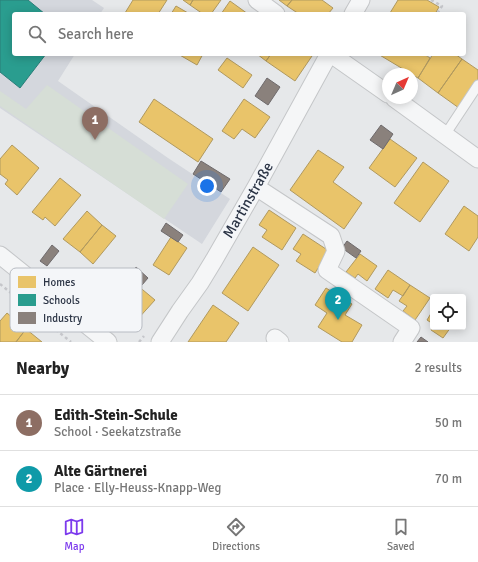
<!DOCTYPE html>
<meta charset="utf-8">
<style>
body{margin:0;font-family:Signika,sans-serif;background:#f2f2f2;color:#222}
.controls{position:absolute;right:12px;bottom:12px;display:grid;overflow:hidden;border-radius:4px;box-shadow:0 2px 10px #0003}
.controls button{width:36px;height:36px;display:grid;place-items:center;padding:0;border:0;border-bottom:1px solid #e0e0e0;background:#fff;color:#222;font:20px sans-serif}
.compass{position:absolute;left:382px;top:68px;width:36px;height:36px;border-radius:50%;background:#fff;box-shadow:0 2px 10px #0003;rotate:44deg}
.you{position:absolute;left:207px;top:186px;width:14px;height:14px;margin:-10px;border:3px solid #fff;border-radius:50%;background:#1a73e8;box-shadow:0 0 0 6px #1a73e833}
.badge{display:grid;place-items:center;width:26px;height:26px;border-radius:50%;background:#7c3aed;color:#fff;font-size:13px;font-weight:700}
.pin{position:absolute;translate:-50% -33px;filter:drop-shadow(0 1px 2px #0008)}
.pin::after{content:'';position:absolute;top:21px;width:14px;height:12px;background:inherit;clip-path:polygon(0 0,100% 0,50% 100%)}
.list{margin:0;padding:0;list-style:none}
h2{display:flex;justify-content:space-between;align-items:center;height:52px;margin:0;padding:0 16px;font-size:17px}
h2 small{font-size:13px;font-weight:400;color:#767676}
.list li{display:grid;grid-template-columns:26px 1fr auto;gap:12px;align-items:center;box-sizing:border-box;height:56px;padding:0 16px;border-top:1px solid #e0e0e0}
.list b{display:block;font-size:15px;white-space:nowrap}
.list p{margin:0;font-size:13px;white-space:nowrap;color:#767676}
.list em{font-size:13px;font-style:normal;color:#767676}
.icon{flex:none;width:22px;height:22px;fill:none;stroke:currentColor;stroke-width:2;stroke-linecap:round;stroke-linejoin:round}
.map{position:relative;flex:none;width:478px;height:342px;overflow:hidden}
.search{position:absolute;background:#fff;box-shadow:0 2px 10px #0003;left:12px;right:12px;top:12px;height:44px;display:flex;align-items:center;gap:10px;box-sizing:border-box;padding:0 14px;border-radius:4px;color:#767676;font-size:15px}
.sheet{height:164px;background:#fff}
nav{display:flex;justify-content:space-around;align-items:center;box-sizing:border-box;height:56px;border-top:1px solid #e0e0e0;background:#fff;font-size:11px;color:#767676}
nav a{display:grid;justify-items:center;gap:2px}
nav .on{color:#7c3aed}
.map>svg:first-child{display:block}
.built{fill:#d4d7dd}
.green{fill:#d6ded6}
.homes{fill:#e9c46a;stroke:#b0995f}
.schools{fill:#2a9d8f;stroke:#2a7e79}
.industry{fill:#8a817c;stroke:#6e6a6c}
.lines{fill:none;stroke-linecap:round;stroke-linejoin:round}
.service-casing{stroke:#c4c6c8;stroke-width:11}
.minor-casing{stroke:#c4c6c8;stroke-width:19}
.path{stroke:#c5c6ca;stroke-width:2.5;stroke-dasharray:3 3;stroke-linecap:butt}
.service{stroke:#f5f6f7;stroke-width:9}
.minor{stroke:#f5f6f7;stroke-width:17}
.labels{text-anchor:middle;stroke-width:4;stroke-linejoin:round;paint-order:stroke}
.street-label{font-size:15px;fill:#2b3445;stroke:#f4f6f9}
.key{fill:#f4f6f9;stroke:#b8bcc3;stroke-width:1}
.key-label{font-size:11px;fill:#2b3445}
</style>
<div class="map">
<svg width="478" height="342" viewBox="0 0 478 342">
<rect width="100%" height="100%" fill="#e6e8ea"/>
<path class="built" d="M 0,0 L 92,0 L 104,8 L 100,14 L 14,14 L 14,54 L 75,54 L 58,81 L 168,158 L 230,199 L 202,244 L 0,108 Z"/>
<path class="green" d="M 47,85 L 188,184 L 164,219 L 0,106 L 0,91 L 26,109 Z"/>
<path class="homes" d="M 133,0 L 167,0 L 158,14 L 127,14 L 125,13 Z
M 183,0 L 193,0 L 190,5 Z
M 193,0 L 221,0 L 211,14 L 203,14 L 190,5 Z
M 279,0 L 292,0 L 287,6 Z
M 292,0 L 322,0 L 333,8 L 328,14 L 299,14 L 287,6 Z
M 398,0 L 427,0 L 439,7 L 435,14 L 393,14 L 390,13 Z
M 230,1 L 248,14 L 221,14 Z
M 176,6 L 188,13 L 187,14 L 171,14 Z
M 178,54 L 203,54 L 197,65 Z
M 257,54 L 271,54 L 266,61 Z
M 271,54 L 309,54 L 312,56 L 295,81 L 266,61 Z
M 378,54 L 424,54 L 430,58 L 418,78 Z
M 433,54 L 455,54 L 462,59 L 438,93 L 418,78 Z
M 227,58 L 252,75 L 243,88 L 218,70 Z
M 462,59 L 478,70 L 478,81 L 459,108 L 438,93 Z
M 154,99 L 213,139 L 198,162 L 139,122 Z
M 244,99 L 270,117 L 255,138 L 242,129 L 234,139 L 222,131 Z
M 390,139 L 417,158 L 395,187 L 369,168 Z
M 12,145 L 39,168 L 17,195 L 5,184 L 8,180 L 0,174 L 0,159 Z
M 318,150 L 344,167 L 333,182 L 362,203 L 344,229 L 290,190 Z
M 423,162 L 449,181 L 420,222 L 394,203 Z
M 60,178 L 81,195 L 55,226 L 45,217 L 43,220 L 32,212 Z
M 464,206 L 478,216 L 478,237 L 469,251 L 445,234 Z
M 269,210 L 296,228 L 282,250 L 262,237 L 267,230 L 259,225 Z
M 87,211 L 102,225 L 80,252 L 63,239 Z
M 102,225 L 116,236 L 93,264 L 80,252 Z
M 303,234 L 329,251 L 315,273 L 296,261 L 301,254 L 293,249 Z
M 171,237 L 187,248 L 169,275 L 153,265 Z
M 253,247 L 279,265 L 248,311 L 222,293 Z
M 360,254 L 377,266 L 367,281 L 358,274 L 355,278 L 346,272 Z
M 388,270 L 410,285 L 403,296 L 393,290 L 388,298 L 375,289 Z
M 131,280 L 155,300 L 136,321 L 112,301 Z
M 410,285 L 430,298 L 415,320 L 403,311 L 407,306 L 399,301 Z
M 326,288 L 352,304 L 345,315 L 362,325 L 352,342 L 342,342 L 318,327 L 327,313 L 315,305 Z
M 213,305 L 239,323 L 226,342 L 188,342 Z
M 433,310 L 433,324 L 427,320 Z
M 7,313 L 26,329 L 16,342 L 0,342 L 0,321 Z
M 433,327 L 451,327 L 443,338 L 431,330 Z
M 26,329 L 42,342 L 16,342 Z"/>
<path class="schools" d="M 0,0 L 28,0 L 45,14 L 14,14 L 14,54 L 46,54 L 20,88 L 0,72 Z"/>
<path class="industry" d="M 267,78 L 280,87 L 268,105 L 255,96 Z
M 381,125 L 393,134 L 383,149 L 370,140 Z
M 201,161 L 230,179 L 221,192 L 193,174 Z
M 166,223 L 183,235 L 178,242 L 161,231 Z
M 347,241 L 361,251 L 356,258 L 342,248 Z
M 52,245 L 59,251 L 47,266 L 40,261 Z
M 136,267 L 148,278 L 142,285 L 130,275 Z
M 421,337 L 428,342 L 417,342 Z"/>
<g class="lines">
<g class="service-casing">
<path id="service" d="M 445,135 L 478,85"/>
</g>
<g class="minor-casing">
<path id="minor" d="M 257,0 L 276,14
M 353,14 L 361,0
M 331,54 L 388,94
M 394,98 L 478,159
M 256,187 L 331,236 L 336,251 L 327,270 L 411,328 L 402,342
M 0,255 L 108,342
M 275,338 L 280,342
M 160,342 L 180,311 L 200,283 L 214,260 L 256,187 L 329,54"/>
</g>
<path class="path" d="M 431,0 L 442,6 L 437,14
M 431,54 L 432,56
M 427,56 L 428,54
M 412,79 L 414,76
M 0,284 L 71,342
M 139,342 L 144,336"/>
<use href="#service" class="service"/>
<use href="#minor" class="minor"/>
</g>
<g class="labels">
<g class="street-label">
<text transform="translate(248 200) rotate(-60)" y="5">Martinstraße</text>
</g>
</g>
<rect x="10" y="268" width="132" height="64" rx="6" class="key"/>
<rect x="18" y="276" width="18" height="12" fill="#e9c46a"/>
<rect x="18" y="294" width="18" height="12" fill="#2a9d8f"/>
<rect x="18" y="312" width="18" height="12" fill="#8a817c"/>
<g class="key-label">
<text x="43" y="286">Homes</text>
<text x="43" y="304">Schools</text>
<text x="43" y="322">Industry</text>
</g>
</svg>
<div class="controls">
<button><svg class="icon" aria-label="locate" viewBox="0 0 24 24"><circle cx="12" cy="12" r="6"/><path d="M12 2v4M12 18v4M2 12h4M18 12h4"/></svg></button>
</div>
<svg class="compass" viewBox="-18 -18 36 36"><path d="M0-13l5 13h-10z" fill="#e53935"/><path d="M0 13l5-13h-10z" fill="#767676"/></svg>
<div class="you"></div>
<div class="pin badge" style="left:95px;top:140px;background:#8d6e63">1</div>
<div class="pin badge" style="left:338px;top:320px;background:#0f9aa8">2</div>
<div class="search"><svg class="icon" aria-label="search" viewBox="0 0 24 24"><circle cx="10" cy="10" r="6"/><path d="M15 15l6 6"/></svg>Search here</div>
</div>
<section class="sheet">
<h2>Nearby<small>2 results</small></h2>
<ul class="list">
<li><span class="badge" style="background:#8d6e63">1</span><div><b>Edith-Stein-Schule</b><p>School · Seekatzstraße</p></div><em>50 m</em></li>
<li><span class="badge" style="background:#0f9aa8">2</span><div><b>Alte Gärtnerei</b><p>Place · Elly-Heuss-Knapp-Weg</p></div><em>70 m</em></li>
</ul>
</section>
<nav>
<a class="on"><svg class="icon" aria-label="map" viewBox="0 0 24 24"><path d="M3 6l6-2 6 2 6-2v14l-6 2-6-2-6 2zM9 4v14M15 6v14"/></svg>Map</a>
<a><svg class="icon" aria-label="directions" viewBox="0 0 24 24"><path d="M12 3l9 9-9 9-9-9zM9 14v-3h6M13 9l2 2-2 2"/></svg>Directions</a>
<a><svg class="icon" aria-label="saved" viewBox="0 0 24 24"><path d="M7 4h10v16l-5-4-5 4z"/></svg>Saved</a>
</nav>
